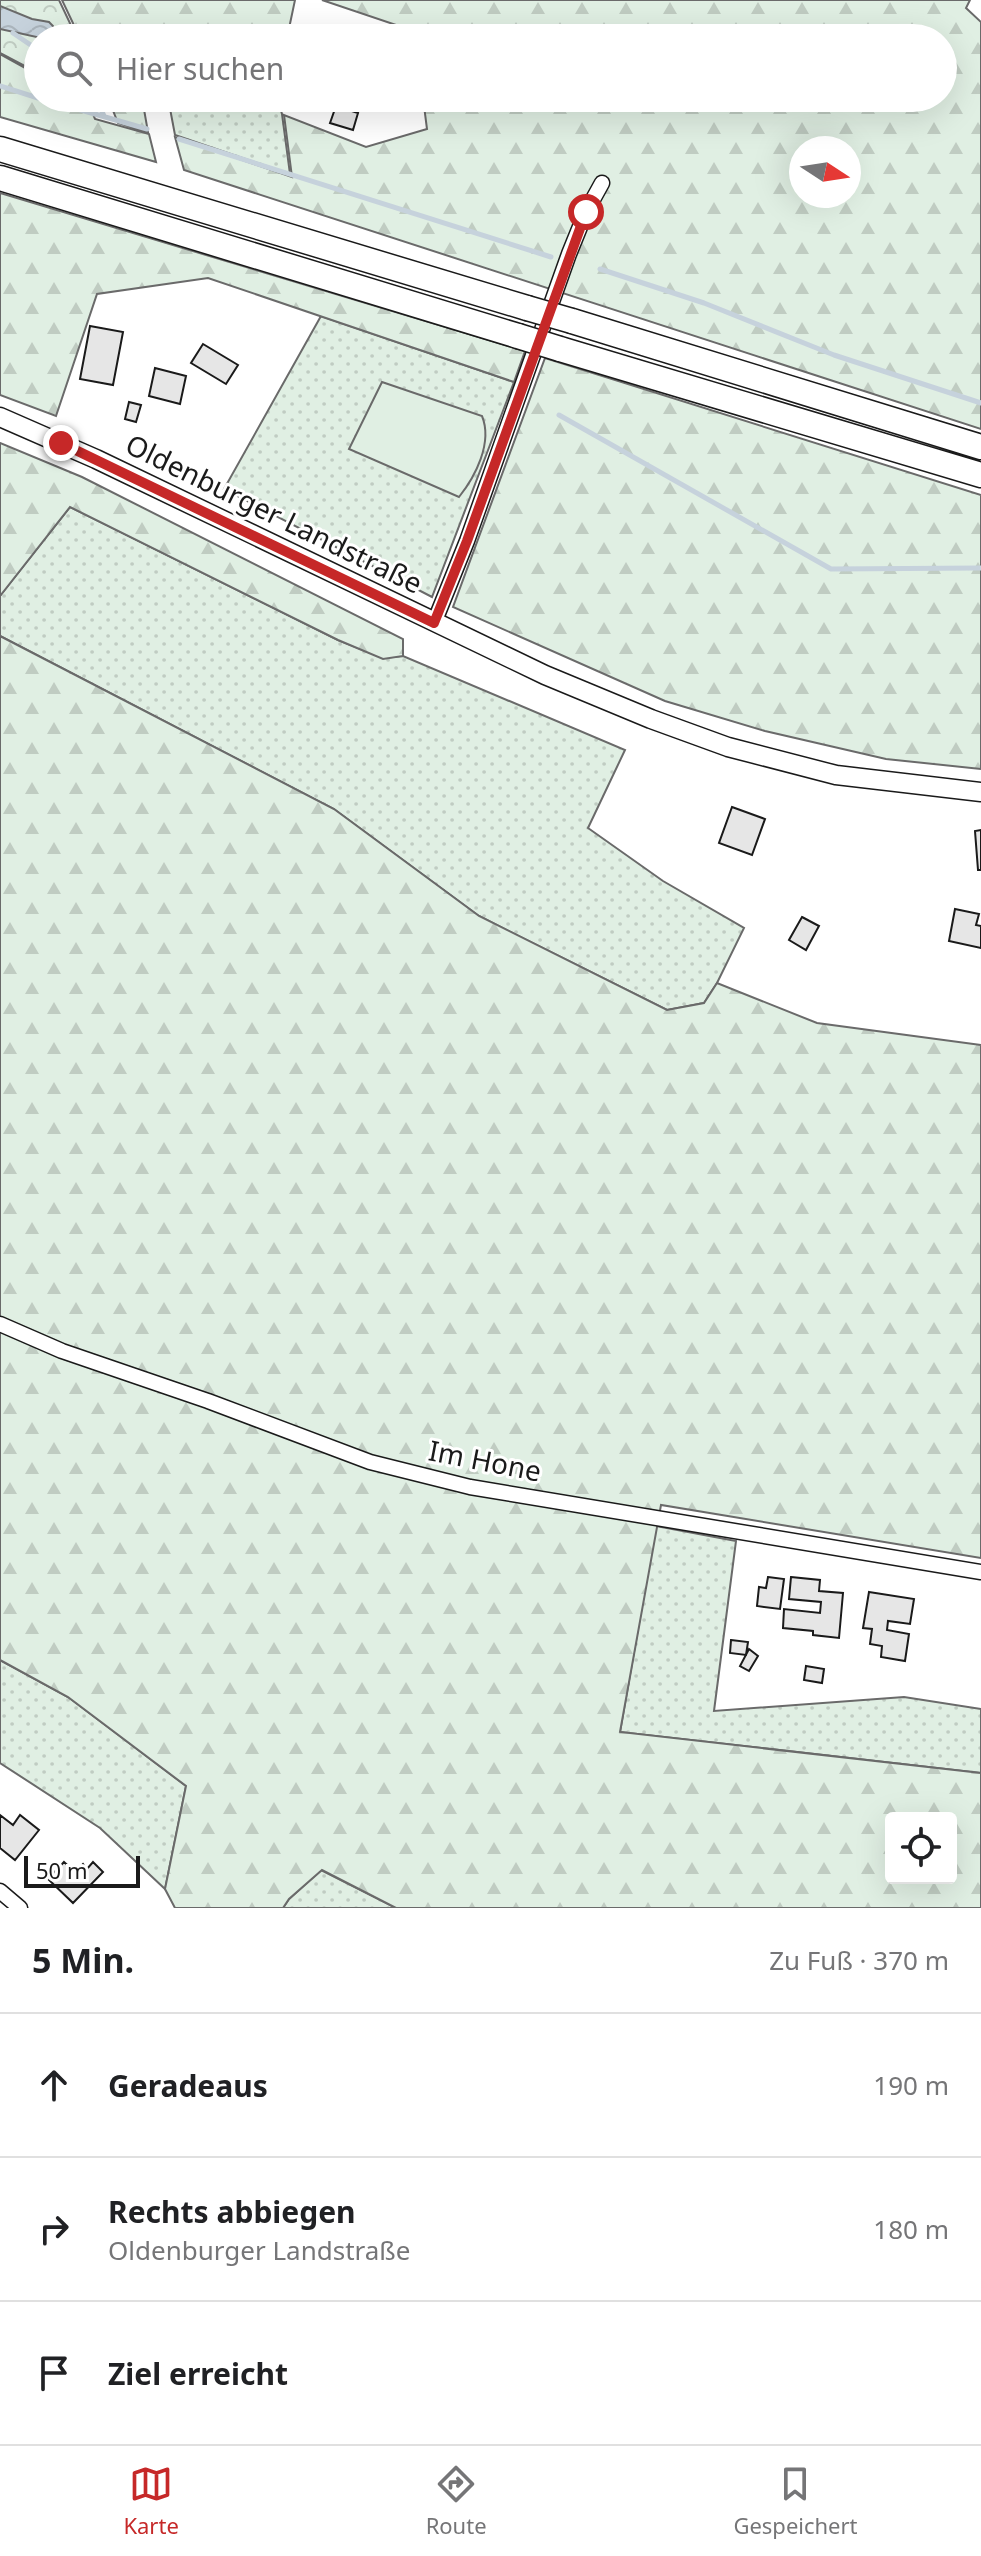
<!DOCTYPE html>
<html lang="de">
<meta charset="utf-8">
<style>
body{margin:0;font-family:"Noto Sans",sans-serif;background:#f6f6f6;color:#202124}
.controls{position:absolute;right:24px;bottom:24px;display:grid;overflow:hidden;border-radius:8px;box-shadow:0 8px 32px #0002}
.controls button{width:72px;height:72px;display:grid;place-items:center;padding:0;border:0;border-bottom:2px solid #e0e0e0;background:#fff;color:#202124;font:40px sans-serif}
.compass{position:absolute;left:789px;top:136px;width:72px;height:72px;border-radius:50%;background:#fff;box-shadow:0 8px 32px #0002;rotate:102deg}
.scale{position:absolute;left:24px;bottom:20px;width:116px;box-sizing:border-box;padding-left:8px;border:4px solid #1a1a1a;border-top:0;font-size:22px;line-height:28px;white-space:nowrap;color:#1a1a1a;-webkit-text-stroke:6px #fff;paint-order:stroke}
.stop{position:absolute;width:24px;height:24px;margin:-18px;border:6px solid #c62828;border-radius:50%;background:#fff}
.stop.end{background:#c62828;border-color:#fff;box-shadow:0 2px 8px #0008}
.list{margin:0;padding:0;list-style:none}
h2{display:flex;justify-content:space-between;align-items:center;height:104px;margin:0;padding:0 32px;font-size:34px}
h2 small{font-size:26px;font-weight:400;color:#757577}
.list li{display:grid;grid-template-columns:52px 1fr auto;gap:24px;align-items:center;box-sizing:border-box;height:144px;padding:0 32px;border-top:2px solid #e0e0e0}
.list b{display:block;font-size:30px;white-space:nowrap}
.list p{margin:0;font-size:26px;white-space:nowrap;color:#757577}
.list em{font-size:26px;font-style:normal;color:#757577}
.icon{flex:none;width:44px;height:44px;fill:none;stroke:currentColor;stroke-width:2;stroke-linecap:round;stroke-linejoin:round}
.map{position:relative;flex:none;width:981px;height:1908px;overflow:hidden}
.search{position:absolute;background:#fff;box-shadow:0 8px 32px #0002;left:24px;right:24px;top:24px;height:88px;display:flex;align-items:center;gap:20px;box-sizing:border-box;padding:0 28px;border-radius:44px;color:#757577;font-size:30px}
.sheet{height:536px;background:#fff}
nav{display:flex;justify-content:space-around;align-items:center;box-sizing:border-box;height:112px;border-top:2px solid #e0e0e0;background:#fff;font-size:22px;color:#757577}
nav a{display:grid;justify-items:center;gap:4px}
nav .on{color:#c62828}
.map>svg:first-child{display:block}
.grass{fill:url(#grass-dots);stroke:#6a6a6a;stroke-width:2}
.forest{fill:url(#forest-firs);stroke:#6a6a6a;stroke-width:2;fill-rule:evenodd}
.park{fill:url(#park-crowns);stroke:#6a6a6a;stroke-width:2}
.pitch{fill:#e0efe3;stroke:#6a6a6a;stroke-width:2}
.water{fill:url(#water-waves);stroke:#6a6a6a;stroke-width:2}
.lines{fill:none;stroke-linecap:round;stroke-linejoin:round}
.stream{stroke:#c6d2dc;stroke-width:5}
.building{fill:#e6e6e6;stroke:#1a1a1a;stroke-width:2}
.minor-casing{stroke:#1a1a1a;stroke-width:17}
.tertiary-casing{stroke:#1a1a1a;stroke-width:21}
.trunk-casing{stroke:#1a1a1a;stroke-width:27}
.minor{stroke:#fff;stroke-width:14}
.tertiary{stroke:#fff;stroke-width:18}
.trunk{stroke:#fff;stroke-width:24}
.trunk-bridge-casing{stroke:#1a1a1a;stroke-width:27;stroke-linecap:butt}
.trunk-bridge{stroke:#fff;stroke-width:24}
.route{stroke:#c62828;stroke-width:10}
.labels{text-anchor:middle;stroke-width:6;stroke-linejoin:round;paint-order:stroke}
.street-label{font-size:28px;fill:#1a1a1a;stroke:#fff}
</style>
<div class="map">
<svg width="981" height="1908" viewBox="0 0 981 1908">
<defs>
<pattern id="grass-dots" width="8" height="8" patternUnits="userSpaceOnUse" patternTransform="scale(2)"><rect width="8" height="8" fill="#e0efe3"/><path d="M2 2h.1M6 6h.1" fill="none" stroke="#c0ccc2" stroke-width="1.8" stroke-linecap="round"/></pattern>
<pattern id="forest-firs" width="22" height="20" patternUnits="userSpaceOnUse" patternTransform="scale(2)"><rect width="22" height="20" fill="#e0efe3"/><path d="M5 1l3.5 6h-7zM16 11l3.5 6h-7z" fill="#c0ccc2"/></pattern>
<pattern id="park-crowns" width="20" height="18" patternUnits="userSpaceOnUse" patternTransform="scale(2)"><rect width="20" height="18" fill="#e0efe3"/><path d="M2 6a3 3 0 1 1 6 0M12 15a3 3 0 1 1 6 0" fill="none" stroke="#c0ccc2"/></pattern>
<pattern id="water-waves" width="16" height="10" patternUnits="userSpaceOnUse" patternTransform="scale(2)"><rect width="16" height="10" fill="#c6d2dc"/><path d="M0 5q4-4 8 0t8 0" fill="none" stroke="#aab4bc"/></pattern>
</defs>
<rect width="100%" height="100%" fill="#fff"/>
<path class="grass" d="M 168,98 L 277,98 L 282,114 L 290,174 L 175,135 Z
M 321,316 L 514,382 L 432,597 L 224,489 Z
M 70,507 L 338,640 L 383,658 L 403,656 L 625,750 L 588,828 L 663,881 L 744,928 L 717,983 L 704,1003 L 667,1010 L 479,916 L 334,809 L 0,636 L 0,596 Z
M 656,1526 L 736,1541 L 714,1711 L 904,1697 L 981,1709 L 981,1773 L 620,1732 Z
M 0,1660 L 68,1697 L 186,1786 L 165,1889 L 100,1828 L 0,1763 Z
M 321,1870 L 396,1908 L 283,1908 L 289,1899 Z"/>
<path class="forest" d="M 62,0 L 295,0 L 287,38 L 80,38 Z
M 322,0 L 970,0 L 966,8 L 981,22 L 981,429 L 184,170 L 175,137 L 292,177 L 284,115 L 366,147 L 427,129 L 423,98 L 943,98 L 943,38 L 415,38 L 414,31 ZM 801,148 L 849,148 L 849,196 L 801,196 Z
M 0,54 L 38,75 L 38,98 L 81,98 L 88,102 L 95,119 L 149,134 L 156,162 L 0,117 Z
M 108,98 L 142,98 L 148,132 L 118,123 Z
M 0,193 L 525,351 L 514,382 L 208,278 L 97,294 L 56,416 L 0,395 Z
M 545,358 L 981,495 L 981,769 L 886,759 L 765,731 L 665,701 L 453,607 Z
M 0,443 L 82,477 L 403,639 L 403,656 L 383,659 L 338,640 L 70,507 L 0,596 Z
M 0,636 L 334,809 L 479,916 L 667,1010 L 704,1003 L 717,983 L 817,1023 L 981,1045 L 981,1558 L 661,1505 L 620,1732 L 981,1773 L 981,1908 L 396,1908 L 322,1870 L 289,1899 L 283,1908 L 175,1908 L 165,1889 L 186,1786 L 68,1697 L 0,1660 ZM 891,1818 L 951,1818 L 951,1878 L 891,1878 Z"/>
<path class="park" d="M 0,0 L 59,0 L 77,38 L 38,38 L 38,73 L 0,53 Z"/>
<path class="pitch" d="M 382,382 L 482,416 C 493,443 475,477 459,497 L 349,449 Z"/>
<path class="water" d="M 0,6 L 32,19 L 49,22 L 53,26 L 52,31 L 41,38 L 0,29 Z"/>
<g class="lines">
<path class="stream" d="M 13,33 L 38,50
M 0,86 L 38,98
M 39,98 L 147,129
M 96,98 L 104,116
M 179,139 L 551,257
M 600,269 L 704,303 L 834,355 L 981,403
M 559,415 L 831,569 L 981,568"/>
</g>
<path class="building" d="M 336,106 L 358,113 L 353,130 L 330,123 Z
M 90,326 L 123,332 L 113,385 L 80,379 Z
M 203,344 L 238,365 L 226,384 L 191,363 Z
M 155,368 L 186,376 L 180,404 L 149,396 Z
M 129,402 L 141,405 L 136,422 L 125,419 Z
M 732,807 L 765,819 L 752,855 L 719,843 Z
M 981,830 L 981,870 L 978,870 L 975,831 Z
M 955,909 L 979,914 L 976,925 L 981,926 L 981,948 L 949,941 Z
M 802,917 L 819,926 L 806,950 L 789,940 Z
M 768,1577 L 784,1579 L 780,1609 L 757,1606 L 759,1587 L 766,1588 Z
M 791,1577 L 820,1580 L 819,1591 L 843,1593 L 839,1638 L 813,1635 L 813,1631 L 783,1628 L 784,1609 L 820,1613 L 821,1602 L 789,1599 Z
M 869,1592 L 914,1599 L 910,1624 L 888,1621 L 887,1630 L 909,1634 L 905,1661 L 881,1657 L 882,1646 L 870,1644 L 872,1629 L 863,1628 Z
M 731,1640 L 748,1642 L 746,1655 L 730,1653 Z
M 749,1649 L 758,1656 L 749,1671 L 740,1666 Z
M 806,1666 L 824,1669 L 822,1683 L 804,1680 Z
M 0,1815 L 13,1825 L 20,1815 L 39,1830 L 15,1860 L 0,1848 Z
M 64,1862 L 75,1872 L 83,1864 L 87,1869 L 93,1862 L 103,1872 L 73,1903 L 48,1879 Z"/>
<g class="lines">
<g class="minor-casing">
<path id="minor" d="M 434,623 L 467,541 L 569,254 L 586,212 L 602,183
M 0,1324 L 62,1351 L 208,1401 L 370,1462 L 470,1487 L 981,1572
M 0,1891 L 20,1908"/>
</g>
<g class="tertiary-casing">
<path id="tertiary" d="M 0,417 L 96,459 L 545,675 L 651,719 L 728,747 L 836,775 L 981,792"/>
</g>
<g class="trunk-casing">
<path id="trunk" d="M 0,149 L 527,308
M 0,178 L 518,336
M 572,321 L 981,447
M 560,349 L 981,475"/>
</g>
<use href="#minor" class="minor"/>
<use href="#tertiary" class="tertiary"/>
<use href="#trunk" class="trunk"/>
<g class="trunk-bridge-casing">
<path id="trunk-bridge" d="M 527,308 L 572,321
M 518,336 L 560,349"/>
</g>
<use href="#trunk-bridge" class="trunk-bridge"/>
</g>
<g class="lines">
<path class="route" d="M 61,443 L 434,623 L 467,541 L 586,212"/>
</g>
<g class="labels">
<g class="street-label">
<text transform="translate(274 514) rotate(26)" y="10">Oldenburger Landstraße</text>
<text transform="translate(485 1461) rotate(11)" y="10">Im Hone</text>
</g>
</g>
</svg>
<div class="controls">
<button><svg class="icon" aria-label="locate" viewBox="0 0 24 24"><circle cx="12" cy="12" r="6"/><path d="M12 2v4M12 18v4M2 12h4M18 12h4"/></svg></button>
</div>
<svg class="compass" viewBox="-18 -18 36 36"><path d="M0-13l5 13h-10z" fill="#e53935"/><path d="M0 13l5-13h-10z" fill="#757577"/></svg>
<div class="scale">50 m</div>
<div class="stop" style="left:586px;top:212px"></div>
<div class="stop end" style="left:61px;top:443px"></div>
<div class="search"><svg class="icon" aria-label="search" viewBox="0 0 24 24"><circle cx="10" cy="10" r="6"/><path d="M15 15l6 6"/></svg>Hier suchen</div>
</div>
<section class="sheet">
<h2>5 Min.<small>Zu Fuß · 370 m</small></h2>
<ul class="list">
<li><svg class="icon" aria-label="ahead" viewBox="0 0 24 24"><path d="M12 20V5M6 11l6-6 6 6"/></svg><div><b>Geradeaus</b></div><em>190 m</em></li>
<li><svg class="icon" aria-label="right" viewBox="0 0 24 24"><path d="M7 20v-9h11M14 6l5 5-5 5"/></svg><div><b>Rechts abbiegen</b><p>Oldenburger Landstraße</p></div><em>180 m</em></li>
<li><svg class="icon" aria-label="arrive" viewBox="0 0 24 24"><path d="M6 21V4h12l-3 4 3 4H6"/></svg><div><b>Ziel erreicht</b></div></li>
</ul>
</section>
<nav>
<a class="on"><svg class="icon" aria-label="map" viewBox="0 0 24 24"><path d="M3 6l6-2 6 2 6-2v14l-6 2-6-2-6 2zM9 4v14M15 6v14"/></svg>Karte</a>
<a><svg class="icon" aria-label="directions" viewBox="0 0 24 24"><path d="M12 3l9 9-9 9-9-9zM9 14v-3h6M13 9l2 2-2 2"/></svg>Route</a>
<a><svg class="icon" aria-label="saved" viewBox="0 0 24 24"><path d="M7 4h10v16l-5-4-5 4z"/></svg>Gespeichert</a>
</nav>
